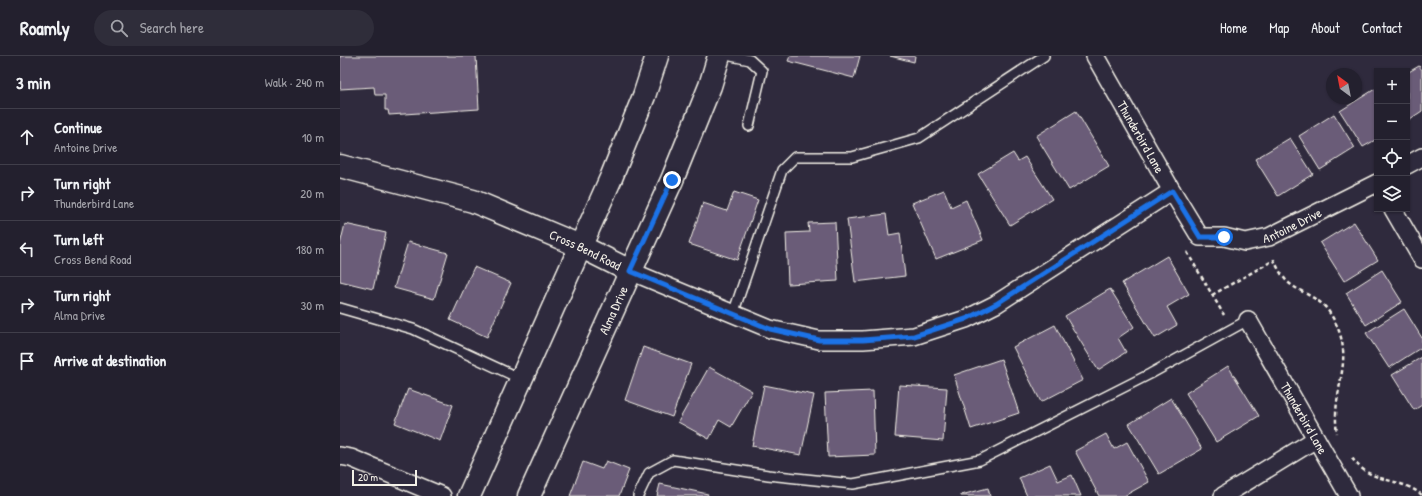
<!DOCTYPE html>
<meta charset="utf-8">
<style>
body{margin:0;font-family:"Patrick Hand",sans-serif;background:#2f2d3a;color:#f1f3f6}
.controls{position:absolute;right:12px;top:12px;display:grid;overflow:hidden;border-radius:0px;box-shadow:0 1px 3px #0004}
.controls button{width:36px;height:36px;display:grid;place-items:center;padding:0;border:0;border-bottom:1px solid #403e4a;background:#23202e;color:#f1f3f6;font:20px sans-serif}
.compass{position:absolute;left:986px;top:12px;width:36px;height:36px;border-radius:50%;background:#23202e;box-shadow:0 1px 3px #0004;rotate:328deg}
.scale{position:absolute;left:12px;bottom:10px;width:65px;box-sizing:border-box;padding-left:4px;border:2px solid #f4f1e8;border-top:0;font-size:11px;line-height:14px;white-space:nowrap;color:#f4f1e8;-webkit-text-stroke:3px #2f2a3d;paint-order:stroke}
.stop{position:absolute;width:12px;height:12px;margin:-9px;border:3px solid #1a73e8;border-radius:50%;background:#fff}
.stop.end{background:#1a73e8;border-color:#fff;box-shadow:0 1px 4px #0008}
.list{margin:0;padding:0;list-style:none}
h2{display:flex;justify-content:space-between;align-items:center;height:52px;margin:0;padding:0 16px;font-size:17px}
h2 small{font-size:13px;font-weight:400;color:#a3a3aa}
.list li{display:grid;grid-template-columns:26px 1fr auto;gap:12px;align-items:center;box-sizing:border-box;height:56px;padding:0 16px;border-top:1px solid #403e4a}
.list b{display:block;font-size:15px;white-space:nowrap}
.list p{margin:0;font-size:13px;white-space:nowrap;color:#a3a3aa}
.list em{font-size:13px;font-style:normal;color:#a3a3aa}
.icon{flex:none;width:22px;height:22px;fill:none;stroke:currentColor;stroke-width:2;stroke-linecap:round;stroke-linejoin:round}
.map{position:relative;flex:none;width:1082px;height:440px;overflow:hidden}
header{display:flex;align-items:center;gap:24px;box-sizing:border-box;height:56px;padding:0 20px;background:#23202e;border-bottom:1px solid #403e4a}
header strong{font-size:19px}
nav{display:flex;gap:22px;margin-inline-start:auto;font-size:14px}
.search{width:280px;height:36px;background:#2f2d3a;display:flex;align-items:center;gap:10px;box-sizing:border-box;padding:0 14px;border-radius:22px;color:#a3a3aa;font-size:15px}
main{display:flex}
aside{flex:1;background:#23202e}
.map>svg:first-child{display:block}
.building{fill:#6b5c78;stroke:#f4f1e8}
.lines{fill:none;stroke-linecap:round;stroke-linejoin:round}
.service-casing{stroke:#f4f1e8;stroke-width:12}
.minor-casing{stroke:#f4f1e8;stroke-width:20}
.tertiary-casing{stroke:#f4f1e8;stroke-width:25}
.secondary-casing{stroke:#f4f1e8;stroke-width:25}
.path{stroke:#f4f1e8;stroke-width:2.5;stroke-dasharray:4 3;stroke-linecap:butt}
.service{stroke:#2f2a3d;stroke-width:9}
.minor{stroke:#2f2a3d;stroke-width:17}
.tertiary{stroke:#2f2a3d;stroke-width:22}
.secondary{stroke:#2f2a3d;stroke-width:22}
.route{stroke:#1a73e8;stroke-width:5}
.labels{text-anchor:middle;stroke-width:3;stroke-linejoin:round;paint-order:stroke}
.street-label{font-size:13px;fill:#f4f1e8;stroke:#2f2a3d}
</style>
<header>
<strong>Roamly</strong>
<div class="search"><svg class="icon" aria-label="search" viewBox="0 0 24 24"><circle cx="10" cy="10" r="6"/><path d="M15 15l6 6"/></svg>Search here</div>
<nav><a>Home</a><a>Map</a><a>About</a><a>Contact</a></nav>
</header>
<main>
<aside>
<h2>3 min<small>Walk · 240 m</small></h2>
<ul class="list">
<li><svg class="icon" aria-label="ahead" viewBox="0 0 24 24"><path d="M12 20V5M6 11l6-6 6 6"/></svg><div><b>Continue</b><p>Antoine Drive</p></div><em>10 m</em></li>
<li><svg class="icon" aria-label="right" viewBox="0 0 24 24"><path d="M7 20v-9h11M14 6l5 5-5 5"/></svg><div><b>Turn right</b><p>Thunderbird Lane</p></div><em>20 m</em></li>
<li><svg class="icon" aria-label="left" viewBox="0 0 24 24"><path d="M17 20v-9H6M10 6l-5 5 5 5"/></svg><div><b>Turn left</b><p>Cross Bend Road</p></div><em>180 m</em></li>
<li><svg class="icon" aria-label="right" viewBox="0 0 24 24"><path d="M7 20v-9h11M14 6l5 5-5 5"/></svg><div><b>Turn right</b><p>Alma Drive</p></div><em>30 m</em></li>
<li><svg class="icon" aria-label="arrive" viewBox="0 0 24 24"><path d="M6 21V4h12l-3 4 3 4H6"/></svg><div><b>Arrive at destination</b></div></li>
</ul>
</aside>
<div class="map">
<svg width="1082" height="440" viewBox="0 0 1082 440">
<rect width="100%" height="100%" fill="#2f2a3d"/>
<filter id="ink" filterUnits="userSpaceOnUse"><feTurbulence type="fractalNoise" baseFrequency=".025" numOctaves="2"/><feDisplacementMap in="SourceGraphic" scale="8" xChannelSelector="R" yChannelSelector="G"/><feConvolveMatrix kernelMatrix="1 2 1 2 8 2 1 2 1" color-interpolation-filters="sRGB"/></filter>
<g filter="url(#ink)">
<path class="building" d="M 0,0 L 136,0 L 139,53 L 49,59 L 48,54 L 45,54 L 45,39 L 35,39 L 34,31 L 0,33 Z
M 450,0 L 520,0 L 514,22 L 448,5 Z
M 550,0 L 575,0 L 574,6 Z
M 1079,10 L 1082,14 L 1082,55 L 1067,65 L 1067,17 Z
M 1035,33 L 1037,36 L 1037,83 L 1023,91 L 1000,55 Z
M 736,55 L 769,110 L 729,134 L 696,80 Z
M 994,58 L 1015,92 L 980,114 L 959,80 Z
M 950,82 L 973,118 L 938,140 L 915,103 Z
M 673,97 L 678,105 L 685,101 L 712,143 L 670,169 L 638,118 Z
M 604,134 L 611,151 L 626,144 L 643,184 L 596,203 L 572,147 Z
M 394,136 L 418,144 L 397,204 L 349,188 L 363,147 L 387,155 Z
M 546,158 L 549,179 L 560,177 L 565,220 L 515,226 L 507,163 Z
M 495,166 L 498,225 L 448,228 L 446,177 L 469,176 L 468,167 Z
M 1014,166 L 1038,204 L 1004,225 L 980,187 Z
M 5,168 L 46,177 L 33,233 L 0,225 L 0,189 Z
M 68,186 L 108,197 L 94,243 L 54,232 Z
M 827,200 L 849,238 L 827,251 L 837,269 L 815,282 L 782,227 Z
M 134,211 L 171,227 L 147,281 L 110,264 Z
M 1042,214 L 1062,246 L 1026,269 L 1006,237 Z
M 770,233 L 794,271 L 778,282 L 786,296 L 758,314 L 725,260 Z
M 1064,253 L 1082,282 L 1082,291 L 1049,312 L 1026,277 Z
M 715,269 L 743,324 L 701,346 L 673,291 Z
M 303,291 L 351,308 L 332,361 L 285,344 Z
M 1082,301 L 1082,349 L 1074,354 L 1052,319 Z
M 661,303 L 679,357 L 631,373 L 614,319 Z
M 888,310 L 919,360 L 876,386 L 846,337 Z
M 369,311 L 412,335 L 391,371 L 379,364 L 369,383 L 338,366 Z
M 424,329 L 474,339 L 461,399 L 412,390 Z
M 559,329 L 607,332 L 603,385 L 555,381 Z
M 68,333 L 113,349 L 100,385 L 55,367 Z
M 533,335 L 535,399 L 488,401 L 485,337 Z
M 831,342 L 862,393 L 819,418 L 789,368 Z
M 766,378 L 774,393 L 787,386 L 809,426 L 784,440 L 759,440 L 735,395 Z
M 266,405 L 289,414 L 279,440 L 230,440 L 243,406 L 262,413 Z
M 710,408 L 718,425 L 732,419 L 741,440 L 687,440 L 679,422 Z
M 320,428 L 368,438 L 367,440 L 317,440 Z
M 648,432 L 650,440 L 621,440 L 621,439 Z"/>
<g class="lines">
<g class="service-casing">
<path id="service" d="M 391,0 L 410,4 L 422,15 L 409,70
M 0,252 L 73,273 L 181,323
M 393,258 L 442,114 L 455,101 L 512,101 L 579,82 L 704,0
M 298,440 L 309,417 L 333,404 L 428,419 L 513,428 L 640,404 L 810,318 L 908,264"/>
</g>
<g class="minor-casing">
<g id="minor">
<path id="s1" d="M 755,0 L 832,135 L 860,181 L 884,181 L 905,186 L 929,181 L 1037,127"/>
<path d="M 1067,109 L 1082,101"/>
<path d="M 1053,153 L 1082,203"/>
<path d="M 290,215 L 430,273 L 479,284 L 523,284 L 574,280 L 626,263 L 656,248 L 832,135"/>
<path id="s2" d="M 908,264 L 1009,440"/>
<path d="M 0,400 L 11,402 L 102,440"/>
<path d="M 883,440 L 976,383"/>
</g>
</g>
<g class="tertiary-casing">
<g id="tertiary">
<path id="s3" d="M 0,110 L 133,145 L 240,190 L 290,215"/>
</g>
</g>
<g class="secondary-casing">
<g id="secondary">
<path d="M 129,440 L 271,122 L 304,40 L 317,0"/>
<path id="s4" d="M 189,440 L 332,124 L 370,30 L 379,0"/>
</g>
</g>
<path class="path" d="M 847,196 L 884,259
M 872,239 L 934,204 C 937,210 940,217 945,223 C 953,234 977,240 987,253 C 1021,300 990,329 997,377
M 1012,402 C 1031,429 1059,420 1082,439"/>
<use href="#service" class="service"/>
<use href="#minor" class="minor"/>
<use href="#tertiary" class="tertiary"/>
<use href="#secondary" class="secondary"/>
</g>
</g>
<g class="lines" filter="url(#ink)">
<path class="route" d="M 332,124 L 290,215 L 430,273 L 479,284 L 523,284 L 574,280 L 626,263 L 656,248 L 832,135 L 860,181 L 884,181"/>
</g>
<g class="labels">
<g class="street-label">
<text dy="5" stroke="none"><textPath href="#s1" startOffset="93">Thunderbird Lane</textPath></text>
<text dy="5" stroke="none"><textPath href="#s1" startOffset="305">Antoine Drive</textPath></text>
<text dy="5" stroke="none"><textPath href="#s3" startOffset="260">Cross Bend Road</textPath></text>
<text dy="5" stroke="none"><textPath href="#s4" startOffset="204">Alma Drive</textPath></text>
<text dy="5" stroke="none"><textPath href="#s2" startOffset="113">Thunderbird Lane</textPath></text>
</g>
</g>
</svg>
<div class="controls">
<button>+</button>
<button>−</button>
<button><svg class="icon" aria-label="locate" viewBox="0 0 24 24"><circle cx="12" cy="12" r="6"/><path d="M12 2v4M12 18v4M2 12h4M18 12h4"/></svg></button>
<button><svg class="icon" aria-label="layers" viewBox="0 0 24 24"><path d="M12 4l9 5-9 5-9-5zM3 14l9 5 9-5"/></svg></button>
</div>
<svg class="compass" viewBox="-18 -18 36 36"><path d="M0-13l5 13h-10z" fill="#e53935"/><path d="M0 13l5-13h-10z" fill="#a3a3aa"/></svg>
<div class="scale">20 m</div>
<div class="stop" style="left:884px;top:181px"></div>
<div class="stop end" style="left:332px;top:124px"></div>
</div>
</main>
